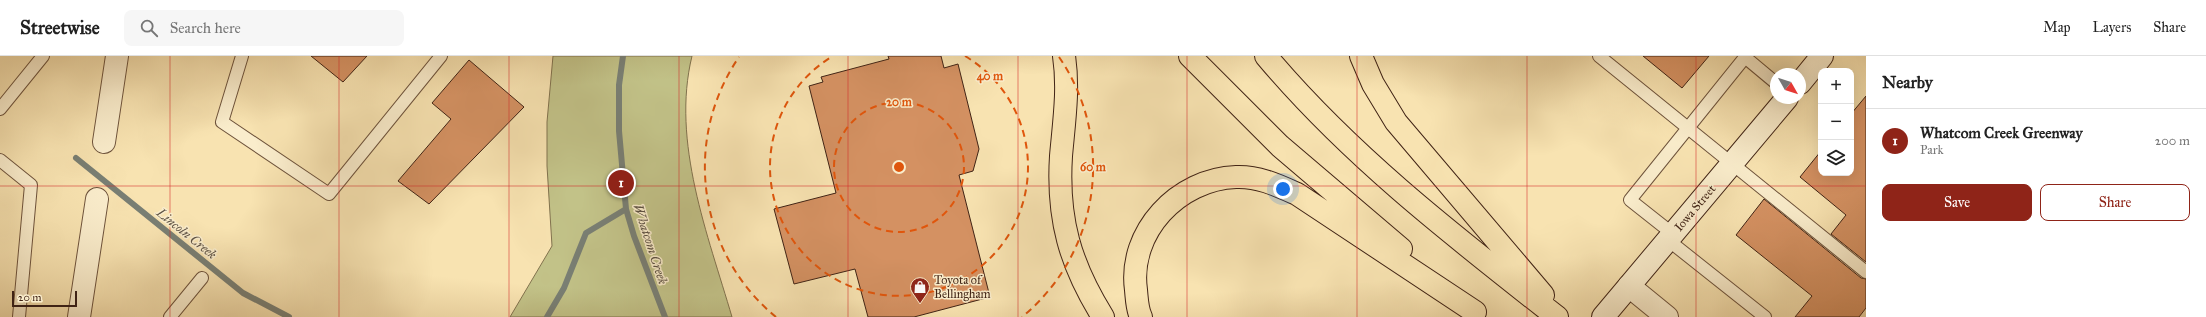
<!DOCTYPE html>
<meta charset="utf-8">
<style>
body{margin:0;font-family:"IM FELL Great Primer",serif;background:#f6f6f6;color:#222}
.controls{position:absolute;right:12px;top:12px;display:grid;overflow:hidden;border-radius:8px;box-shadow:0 4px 16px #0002}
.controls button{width:36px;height:36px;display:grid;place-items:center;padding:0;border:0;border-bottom:1px solid #e0e0e0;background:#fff;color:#222;font:20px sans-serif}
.compass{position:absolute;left:1770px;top:12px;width:36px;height:36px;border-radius:50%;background:#fff;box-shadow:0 4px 16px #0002;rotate:129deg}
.scale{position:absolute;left:12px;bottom:10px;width:65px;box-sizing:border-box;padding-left:4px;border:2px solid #402315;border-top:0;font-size:11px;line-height:14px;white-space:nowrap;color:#402315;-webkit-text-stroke:3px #faedcc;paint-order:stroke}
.you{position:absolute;left:1283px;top:133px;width:14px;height:14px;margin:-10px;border:3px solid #fff;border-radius:50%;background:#1a73e8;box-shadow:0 0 0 6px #1a73e833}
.badge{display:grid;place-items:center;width:26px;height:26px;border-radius:50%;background:#8f2418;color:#fff;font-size:13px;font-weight:700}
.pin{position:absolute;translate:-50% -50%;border:2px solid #fff;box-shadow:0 1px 4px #0006}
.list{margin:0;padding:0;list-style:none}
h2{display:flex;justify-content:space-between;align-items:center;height:52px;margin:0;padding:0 16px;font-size:17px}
h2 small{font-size:13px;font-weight:400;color:#767676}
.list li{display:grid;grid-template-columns:26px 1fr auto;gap:12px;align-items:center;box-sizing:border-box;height:64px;padding:0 16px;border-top:1px solid #e0e0e0}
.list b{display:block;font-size:15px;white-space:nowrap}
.list p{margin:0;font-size:13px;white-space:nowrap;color:#767676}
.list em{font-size:13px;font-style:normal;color:#767676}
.actions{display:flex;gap:8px;padding:12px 16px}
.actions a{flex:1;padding:9px 0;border:1px solid #8f2418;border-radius:8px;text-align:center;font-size:14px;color:#8f2418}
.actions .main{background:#8f2418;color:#fff}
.icon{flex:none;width:22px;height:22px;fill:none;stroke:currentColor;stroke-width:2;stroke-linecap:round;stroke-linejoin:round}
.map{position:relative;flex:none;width:1866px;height:261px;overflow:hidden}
header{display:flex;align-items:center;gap:24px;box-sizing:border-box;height:56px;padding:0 20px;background:#fff;border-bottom:1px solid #e0e0e0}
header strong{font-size:19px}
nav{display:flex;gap:22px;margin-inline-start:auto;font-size:14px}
.search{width:280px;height:36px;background:#f6f6f6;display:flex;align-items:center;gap:10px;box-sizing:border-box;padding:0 14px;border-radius:8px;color:#767676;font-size:15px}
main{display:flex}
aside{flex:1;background:#fff}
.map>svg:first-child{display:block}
.green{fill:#c2c288;stroke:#81724e}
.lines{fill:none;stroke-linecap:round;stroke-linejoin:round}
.stream{stroke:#797f74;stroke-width:6}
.building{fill:#d49162;stroke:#402315}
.service-casing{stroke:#6e533c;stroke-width:14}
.minor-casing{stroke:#6e533c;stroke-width:24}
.secondary-casing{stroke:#402315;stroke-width:24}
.motorway-casing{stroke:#402315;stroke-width:24}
.service{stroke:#faedcc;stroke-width:12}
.minor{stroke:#faedcc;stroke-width:22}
.secondary{stroke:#faedcc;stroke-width:22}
.motorway{stroke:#f8e3b1;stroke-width:22}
.grid{fill:none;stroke:#d62828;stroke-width:1;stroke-opacity:0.55}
.ring{fill:none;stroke:#e0560c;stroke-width:2;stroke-dasharray:7 5}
.labels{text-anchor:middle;stroke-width:3;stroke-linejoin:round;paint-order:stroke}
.street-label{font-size:12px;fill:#402315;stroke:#faedcc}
.poi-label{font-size:12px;fill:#402315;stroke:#faedcc;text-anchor:start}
.water-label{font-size:13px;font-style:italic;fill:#5c5144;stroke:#faedcc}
.centre{fill:#e0560c;stroke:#faedcc;stroke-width:2}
.ring-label{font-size:12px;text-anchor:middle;font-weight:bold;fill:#e0560c;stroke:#faedcc;stroke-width:3;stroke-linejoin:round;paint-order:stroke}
</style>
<header>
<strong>Streetwise</strong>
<div class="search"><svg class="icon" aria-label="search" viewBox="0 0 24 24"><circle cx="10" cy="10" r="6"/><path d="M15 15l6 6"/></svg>Search here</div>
<nav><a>Map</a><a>Layers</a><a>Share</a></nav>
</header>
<main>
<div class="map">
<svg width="1866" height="261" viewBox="0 0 1866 261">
<rect width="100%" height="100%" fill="#f8e3b1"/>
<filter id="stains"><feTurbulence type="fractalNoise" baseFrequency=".005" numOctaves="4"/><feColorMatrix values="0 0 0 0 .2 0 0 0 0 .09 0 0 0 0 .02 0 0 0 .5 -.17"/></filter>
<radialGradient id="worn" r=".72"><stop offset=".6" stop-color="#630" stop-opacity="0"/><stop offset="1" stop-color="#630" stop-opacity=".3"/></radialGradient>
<path class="green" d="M 553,0 L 692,0 C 671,86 708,179 732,261 L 510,261 L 552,190 L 547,110 L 547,66 Z"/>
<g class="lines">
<path class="stream" d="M 623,0 L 619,29 L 619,75 L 626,153 L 634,180 L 665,261
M 76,102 L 243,237 L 289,261
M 547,261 L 564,232 L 586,177 L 626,153"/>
</g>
<path class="building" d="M 311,0 L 367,0 L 343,26 Z
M 888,0 L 941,0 L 944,12 L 958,8 L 979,93 L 973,115 L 959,119 L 990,241 L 914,261 L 868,261 L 855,213 L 794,228 L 774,153 L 836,137 L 809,30 L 823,26 L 821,21 L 889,3 Z
M 1643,0 L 1709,0 L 1682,32 Z
M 469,4 L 524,51 L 429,148 L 398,125 L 451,63 L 432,47 Z
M 1866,40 L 1866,206 L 1831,178 L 1846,159 L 1800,121 L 1821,95 L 1821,117 L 1851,117 L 1851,58 Z
M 1764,143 L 1861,222 L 1866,223 L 1866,252 L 1859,261 L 1795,261 L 1812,240 L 1736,179 Z"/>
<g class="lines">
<g class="service-casing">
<path id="service" d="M 242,0 L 222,66 L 329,138 L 441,0
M 1599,0 L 1866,216
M 1746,2 L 1776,27
M 0,53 L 43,0
M 0,104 L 31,129 L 19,261
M 1673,178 L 1630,144 L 1746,0
M 1668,184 L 1765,261
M 170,261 L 202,222"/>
</g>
<g class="minor-casing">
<path id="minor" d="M 104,86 L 117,0
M 1629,230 L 1667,261
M 79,261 L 97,143"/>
</g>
<g class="secondary-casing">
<path id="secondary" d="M 1800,27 L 1822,0
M 1603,261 L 1787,42"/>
</g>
<g class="motorway-casing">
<path id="motorway" d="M 1064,0 C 1069,33 1064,66 1061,100 C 1057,163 1070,208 1103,261
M 1190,0 L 1280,90 L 1401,193
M 1266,0 C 1350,100 1455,181 1557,261
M 1361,0 L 1373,28 L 1396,66 L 1543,239
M 1141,261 C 1137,253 1137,244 1136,234 C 1128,176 1178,123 1236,121 C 1258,120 1277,129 1297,138 L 1475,256"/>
</g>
<use href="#service" class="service"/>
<use href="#minor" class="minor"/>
<use href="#secondary" class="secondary"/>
<use href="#motorway" class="motorway"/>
</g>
<path class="grid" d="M 170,0 L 170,261M 339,0 L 339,261M 509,0 L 509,261M 679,0 L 679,261M 848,0 L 848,261M 1018,0 L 1018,261M 1187,0 L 1187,261M 1357,0 L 1357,261M 1527,0 L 1527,261M 1696,0 L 1696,261M 0,130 L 1866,130"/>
<g class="ring">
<circle cx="899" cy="111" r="65"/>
<path d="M965 0A129 129 0 1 1 833 0"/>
<path d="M776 261A194 194 0 0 1 739 1M1059 1A194 194 0 0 1 1022 261"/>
</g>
<defs>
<g id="shop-pin" transform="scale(1)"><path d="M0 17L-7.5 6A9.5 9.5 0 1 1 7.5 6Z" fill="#8f2418" stroke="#faedcc"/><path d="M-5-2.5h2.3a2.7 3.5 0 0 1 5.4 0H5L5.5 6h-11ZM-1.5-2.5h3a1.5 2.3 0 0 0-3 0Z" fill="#fff"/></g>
</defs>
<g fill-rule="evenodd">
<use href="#shop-pin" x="920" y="231"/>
</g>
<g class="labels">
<g class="street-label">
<text transform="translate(1695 152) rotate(-50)" y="4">Iowa Street</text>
</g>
<g class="poi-label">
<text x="934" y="228">Toyota of<tspan x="934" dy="14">Bellingham</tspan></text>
</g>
<g class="water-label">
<text transform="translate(187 177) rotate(39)" y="5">Lincoln Creek</text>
<text transform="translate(651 188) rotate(72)" y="5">Whatcom Creek</text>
</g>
</g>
<circle cx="899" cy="111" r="6" class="centre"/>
<g class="ring-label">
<text x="990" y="24">40 m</text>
<text x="899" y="50">20 m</text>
<text x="1093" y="115">60 m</text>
</g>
<rect width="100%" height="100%" filter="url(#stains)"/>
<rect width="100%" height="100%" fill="url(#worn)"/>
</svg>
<div class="controls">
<button>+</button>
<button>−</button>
<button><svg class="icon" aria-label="layers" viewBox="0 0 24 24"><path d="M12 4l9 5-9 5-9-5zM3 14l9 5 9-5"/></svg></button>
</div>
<svg class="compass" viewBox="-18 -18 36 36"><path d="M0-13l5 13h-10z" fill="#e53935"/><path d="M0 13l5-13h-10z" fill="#767676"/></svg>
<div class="scale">20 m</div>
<div class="you"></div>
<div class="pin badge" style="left:621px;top:127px">1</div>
</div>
<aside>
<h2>Nearby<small></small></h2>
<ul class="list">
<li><span class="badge">1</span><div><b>Whatcom Creek Greenway</b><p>Park</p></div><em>200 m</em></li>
</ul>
<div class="actions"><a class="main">Save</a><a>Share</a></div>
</aside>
</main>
